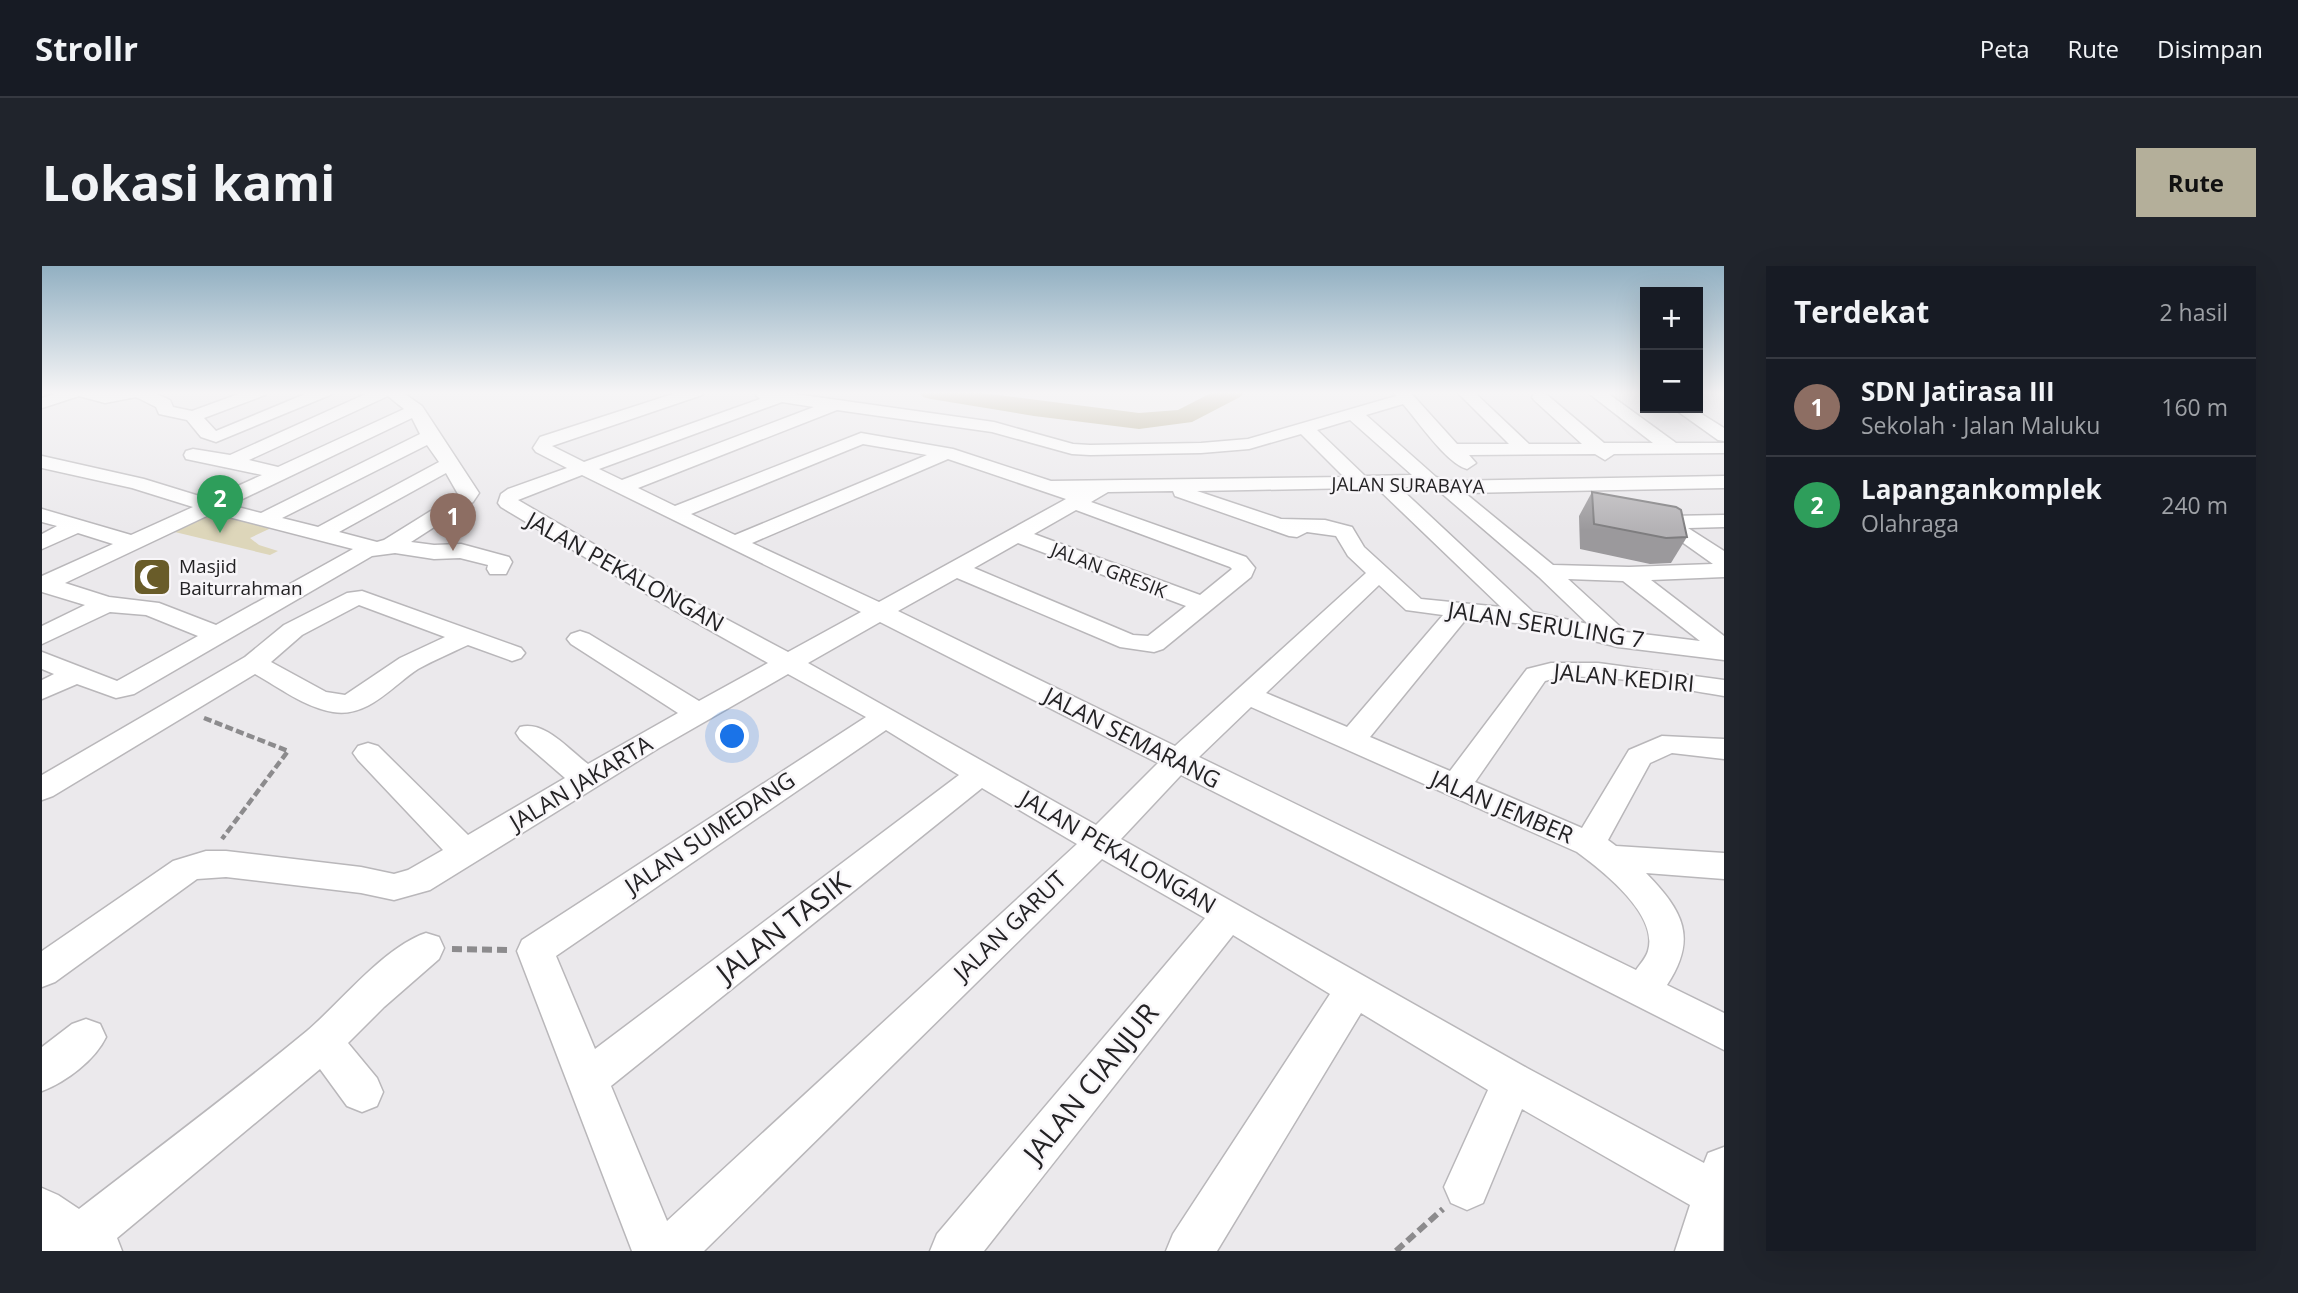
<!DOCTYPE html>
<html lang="id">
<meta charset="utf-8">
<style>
body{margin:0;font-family:"Open Sans",sans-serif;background:#20242c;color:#f1f3f6}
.controls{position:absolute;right:21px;top:21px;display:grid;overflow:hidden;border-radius:0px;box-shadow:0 7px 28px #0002}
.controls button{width:63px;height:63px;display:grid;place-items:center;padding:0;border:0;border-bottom:2px solid #363941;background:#171b24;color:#f1f3f6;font:35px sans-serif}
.you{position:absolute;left:691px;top:471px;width:24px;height:24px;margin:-18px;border:5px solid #fff;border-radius:50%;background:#1a73e8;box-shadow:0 0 0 10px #1a73e833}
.badge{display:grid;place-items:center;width:46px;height:46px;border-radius:50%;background:#b4af9a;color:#fff;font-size:23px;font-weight:700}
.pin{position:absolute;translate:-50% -58px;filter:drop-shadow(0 2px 4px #0008)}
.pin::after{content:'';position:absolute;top:37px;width:24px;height:21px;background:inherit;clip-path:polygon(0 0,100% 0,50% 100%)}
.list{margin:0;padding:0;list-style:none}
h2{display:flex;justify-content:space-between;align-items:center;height:91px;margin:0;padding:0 28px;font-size:30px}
h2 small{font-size:23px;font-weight:400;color:#9ea1a6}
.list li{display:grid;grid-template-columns:46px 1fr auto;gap:21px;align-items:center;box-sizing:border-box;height:98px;padding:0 28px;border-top:2px solid #363941}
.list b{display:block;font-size:26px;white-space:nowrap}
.list p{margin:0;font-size:23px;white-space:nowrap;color:#9ea1a6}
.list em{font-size:23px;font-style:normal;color:#9ea1a6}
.map{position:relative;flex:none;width:1682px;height:985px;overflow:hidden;border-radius:0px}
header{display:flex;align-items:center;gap:42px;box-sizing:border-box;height:98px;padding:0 35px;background:#171b24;border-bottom:2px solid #363941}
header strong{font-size:33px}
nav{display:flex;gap:38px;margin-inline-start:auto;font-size:24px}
.intro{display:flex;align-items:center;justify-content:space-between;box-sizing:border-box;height:168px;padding:0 42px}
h1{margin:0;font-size:49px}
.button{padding:18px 32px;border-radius:0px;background:#b4af9a;color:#111;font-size:24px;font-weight:700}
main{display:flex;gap:42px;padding:0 42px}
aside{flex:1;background:#171b24;border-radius:0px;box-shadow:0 7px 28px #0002}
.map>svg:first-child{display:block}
.green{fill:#ddd6ba}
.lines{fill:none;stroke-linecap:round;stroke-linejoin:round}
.river{fill:#b2aa88;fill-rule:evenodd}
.minor-casing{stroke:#b9b7ba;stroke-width:3}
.path-far1{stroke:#8c8b8d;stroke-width:4.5;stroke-dasharray:8 3.5;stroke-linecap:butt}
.path{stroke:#8c8b8d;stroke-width:6;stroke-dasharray:10 5;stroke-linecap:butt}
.minor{fill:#fff;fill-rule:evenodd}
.wall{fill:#9b999c}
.building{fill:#b4b2b5;stroke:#7e7d7f;stroke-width:2}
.labels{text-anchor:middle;stroke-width:5;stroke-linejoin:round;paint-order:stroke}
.far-street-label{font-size:19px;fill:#232224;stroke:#f8f6f9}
.far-poi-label{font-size:19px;fill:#232224;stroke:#f8f6f9;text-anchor:start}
.street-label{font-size:23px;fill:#232224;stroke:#f8f6f9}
.near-street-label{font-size:28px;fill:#232224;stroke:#f8f6f9}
</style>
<header>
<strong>Strollr</strong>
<nav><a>Peta</a><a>Rute</a><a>Disimpan</a></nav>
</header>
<div class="intro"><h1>Lokasi kami</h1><a class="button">Rute</a></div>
<main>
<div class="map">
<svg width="1682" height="985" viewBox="0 0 1682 985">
<rect width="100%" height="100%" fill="#ebe9ec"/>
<path class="green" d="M 164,237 L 242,256 L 208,272 L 217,279 L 236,285 L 228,289 L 112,261 Z"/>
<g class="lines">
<path class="river" d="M 877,126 L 933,126 L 1097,147 L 1136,144 L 1171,126 L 1202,126 L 1198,131 L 1150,156 L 1097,163 L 992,150 L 889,133 L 881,131 Z"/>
<g class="minor-casing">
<path id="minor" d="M 17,126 L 110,126 L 128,134 L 131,141 L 150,145 L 202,126 L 225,126 L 223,129 L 162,152 L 174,165 L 268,126 L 290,126 L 288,129 L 174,176 L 159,171 L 145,154 L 117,148 L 114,141 L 94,131 L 63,137 L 37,130 L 0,142 L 0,132 Z
M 328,126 L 360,126 L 380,140 L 437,227 L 431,236 L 369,276 L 392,279 L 419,278 L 467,291 L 470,296 L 464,308 L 448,308 L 445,303 L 446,299 L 418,292 L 392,293 L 353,287 L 330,290 L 92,428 L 74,432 L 35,418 L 0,433 L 0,414 L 12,408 L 0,403 L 0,386 L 75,415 L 156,370 L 104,349 L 68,346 L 0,378 L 0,360 L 43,339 L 0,326 L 0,310 L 71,278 L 36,267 L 0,283 L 0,268 L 15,260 L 0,256 L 0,243 L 89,269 L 151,241 L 90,222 L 0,202 L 0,190 L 102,213 L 167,233 L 220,209 L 144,193 L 142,189 L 144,185 L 151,183 L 188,189 ZM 346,130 L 362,143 L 236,201 L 207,194 ZM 370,152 L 378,168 L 219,247 L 188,239 ZM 385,179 L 397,196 L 276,261 L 240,252 ZM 404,207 L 416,228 L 342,274 L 335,276 L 297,266 ZM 171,247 L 311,283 L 174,359 L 117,337 L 67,331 L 23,317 Z
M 637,126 L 662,126 L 660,129 L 510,180 L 542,196 L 718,133 L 714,129 L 716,126 L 739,126 L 952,156 L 1031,178 L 1048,179 L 1159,177 L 1206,173 L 1354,130 L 1351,126 L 1368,126 L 1415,178 L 1467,178 L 1415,126 L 1432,126 L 1487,178 L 1540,178 L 1492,134 L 1490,131 L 1492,128 L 1504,128 L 1562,177 L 1611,177 L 1545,126 L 1564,126 L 1634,177 L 1682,177 L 1682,187 L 1572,188 L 1563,194 L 1553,188 L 1427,189 L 1434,197 L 1425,203 C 1404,197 1376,155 1361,138 L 1324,149 L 1394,211 L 1406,215 L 1682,210 L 1682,222 L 1423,227 L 1511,299 L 1587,301 L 1671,298 L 1602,249 L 1605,245 L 1612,243 L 1627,250 L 1682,249 L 1682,261 L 1646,262 L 1682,285 L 1682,311 L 1609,314 L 1682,370 L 1682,394 L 1576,381 L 1483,358 L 1425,352 L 1328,471 L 1408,505 L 1485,403 L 1509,397 L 1556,397 L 1682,414 L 1682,430 C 1635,423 1548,402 1503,415 L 1433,516 L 1540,562 L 1587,484 L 1620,470 L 1682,473 L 1682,493 L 1630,487 L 1608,497 L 1566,574 L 1574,580 L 1682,587 L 1682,613 L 1604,607 C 1641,645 1656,672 1625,719 L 1682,747 L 1682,784 L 1139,509 L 1079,573 L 1485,802 L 1662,897 L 1666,887 L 1682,881 L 1681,985 L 1633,985 L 1648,939 L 1480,843 L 1441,937 L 1425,944 L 1409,937 L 1402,921 L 1446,824 L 1319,747 L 1175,985 L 1124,985 L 1131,968 L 1288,728 L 1191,669 L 942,985 L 888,985 L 895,968 L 1163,652 L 1060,593 L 662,985 L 590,985 L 475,685 L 480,674 L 824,451 L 746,408 L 617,482 L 388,624 L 352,634 L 319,627 L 184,611 L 155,613 L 13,716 L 0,721 L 0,685 L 131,595 L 164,585 L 184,585 L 319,601 L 352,608 L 366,604 L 401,584 L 316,494 L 311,487 L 316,480 L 326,477 L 336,480 L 426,569 L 523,512 L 478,473 L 474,467 L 478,461 C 503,454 527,484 546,498 L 636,447 L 529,378 L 525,373 L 529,368 L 538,365 L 547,368 L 657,435 L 726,397 L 623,339 L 459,241 L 456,237 L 459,228 L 466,223 L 525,202 L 494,186 L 491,182 L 498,171 ZM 740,136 L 772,141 L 580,214 L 557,203 ZM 795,144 L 950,166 L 1030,188 L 1048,189 L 1159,187 L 1207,183 L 1259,168 L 1302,211 L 1009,215 L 911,183 L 819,167 L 633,240 L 596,222 ZM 1308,154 L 1370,209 L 1323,210 L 1275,164 ZM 821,178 L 885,189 L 693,269 L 649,248 ZM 906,193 L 1024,233 L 837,336 L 710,277 ZM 540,209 L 819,346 L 746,386 L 639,329 L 476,234 ZM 1357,221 L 1385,221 L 1397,225 L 1497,311 L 1546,358 L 1491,346 ZM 1315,222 L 1335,222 L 1459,341 L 1379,333 L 1322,281 L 1310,261 L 1283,254 L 1239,253 L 1155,225 ZM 1131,225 L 1133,230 L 1247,270 L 1255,271 L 1265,266 L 1294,270 L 1306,290 L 1324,307 L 1133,480 L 856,345 L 915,312 L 1078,381 L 1112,386 L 1121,383 L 1209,311 L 1213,302 L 1204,291 L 1049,236 L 1066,226 ZM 1034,244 L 1188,301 L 1190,303 L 1158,329 L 992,268 ZM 976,277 L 1144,340 L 1106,370 L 1091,369 L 932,302 ZM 1526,313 L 1581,315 L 1658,375 L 1584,366 ZM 1337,319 L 1364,344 L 1401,349 L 1305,461 L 1224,427 ZM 838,356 L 1116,497 L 1054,559 L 766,397 ZM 1209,441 L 1535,586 C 1561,605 1617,649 1606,685 C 1604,692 1598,698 1594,704 L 1157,491 ZM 844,464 L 917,509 L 553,783 L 514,690 ZM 940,522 L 1035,578 L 625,955 L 569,820 Z
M 1631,142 L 1650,142 L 1682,162 L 1682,175 L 1676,174 Z
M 320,325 L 479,382 L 483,387 L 479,392 L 470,395 L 426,379 C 409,387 392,394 376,403 C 350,420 326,452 291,446 C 262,441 238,422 213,408 L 11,530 L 0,534 L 0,509 L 203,391 L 242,359 L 305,327 ZM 317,339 L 403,371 L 358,392 L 303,429 L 284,426 L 229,396 L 260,369 Z
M 384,667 L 397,671 L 402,682 L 397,693 L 342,741 L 306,777 L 335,812 L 341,826 L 335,840 L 320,846 L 305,840 L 278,803 L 75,972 L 80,985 L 0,985 L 0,922 L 16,929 L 37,943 C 113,884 191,826 265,765 C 299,736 342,681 384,667 Z
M 44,753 L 58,758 L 64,771 C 53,794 24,816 0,825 L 0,781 L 30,758 Z"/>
</g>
<path class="path-far1" d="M 162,452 L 246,485 L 180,573"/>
<path class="path" d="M 410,683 L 467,684
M 1354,985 L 1401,943"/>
<use href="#minor" class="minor"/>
</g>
<path class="wall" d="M 1550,226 L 1645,271 L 1629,297 L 1608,298 L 1538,283 L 1537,250 Z"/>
<path class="building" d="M 1550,226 L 1634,241 L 1639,244 L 1645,271 L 1624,272 L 1552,258 Z"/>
<linearGradient id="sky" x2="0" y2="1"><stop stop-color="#92b0c2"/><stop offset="0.48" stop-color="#f6f5f6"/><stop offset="1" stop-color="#f6f5f6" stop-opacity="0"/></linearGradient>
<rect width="1682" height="264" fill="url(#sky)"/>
<defs>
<g id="mosque-square" transform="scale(2.0125)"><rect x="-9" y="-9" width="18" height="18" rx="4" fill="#695c29" stroke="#f8f6f9"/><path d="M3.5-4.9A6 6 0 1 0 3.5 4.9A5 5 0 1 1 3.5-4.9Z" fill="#fff"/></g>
</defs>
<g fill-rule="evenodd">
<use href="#mosque-square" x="110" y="311"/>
</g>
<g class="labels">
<g class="far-street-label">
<text transform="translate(1366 219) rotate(1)" y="7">JALAN SURABAYA</text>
<text transform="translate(1067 304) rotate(21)" y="7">JALAN GRESIK</text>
</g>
<g class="far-poi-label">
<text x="137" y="307">Masjid<tspan x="137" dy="22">Baiturrahman</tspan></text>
</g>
<g class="street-label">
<text transform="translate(583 306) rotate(29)" y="8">JALAN PEKALONGAN</text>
<text transform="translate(1504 359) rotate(9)" y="8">JALAN SERULING 7</text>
<text transform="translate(1582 412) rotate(5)" y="8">JALAN KEDIRI</text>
<text transform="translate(1090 472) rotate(27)" y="8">JALAN SEMARANG</text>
<text transform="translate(539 517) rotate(-31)" y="8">JALAN JAKARTA</text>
<text transform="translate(1460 541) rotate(23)" y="8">JALAN JEMBER</text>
<text transform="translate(668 567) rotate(-34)" y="8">JALAN SUMEDANG</text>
<text transform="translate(1076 586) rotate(30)" y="8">JALAN PEKALONGAN</text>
<text transform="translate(968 660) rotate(-44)" y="8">JALAN GARUT</text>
</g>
<g class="near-street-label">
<text transform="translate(741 661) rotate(-38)" y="10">JALAN TASIK</text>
<text transform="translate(1049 817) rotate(-51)" y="10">JALAN CIANJUR</text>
</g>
</g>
</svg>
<div class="controls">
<button>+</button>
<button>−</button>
</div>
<div class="you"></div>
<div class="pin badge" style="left:411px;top:285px;background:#8d6e63">1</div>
<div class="pin badge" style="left:178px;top:267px;background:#2e9e5b">2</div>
</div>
<aside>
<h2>Terdekat<small>2 hasil</small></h2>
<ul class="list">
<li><span class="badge" style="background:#8d6e63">1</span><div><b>SDN Jatirasa III</b><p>Sekolah · Jalan Maluku</p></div><em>160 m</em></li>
<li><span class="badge" style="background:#2e9e5b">2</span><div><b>Lapangankomplek</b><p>Olahraga</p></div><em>240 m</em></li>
</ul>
</aside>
</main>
